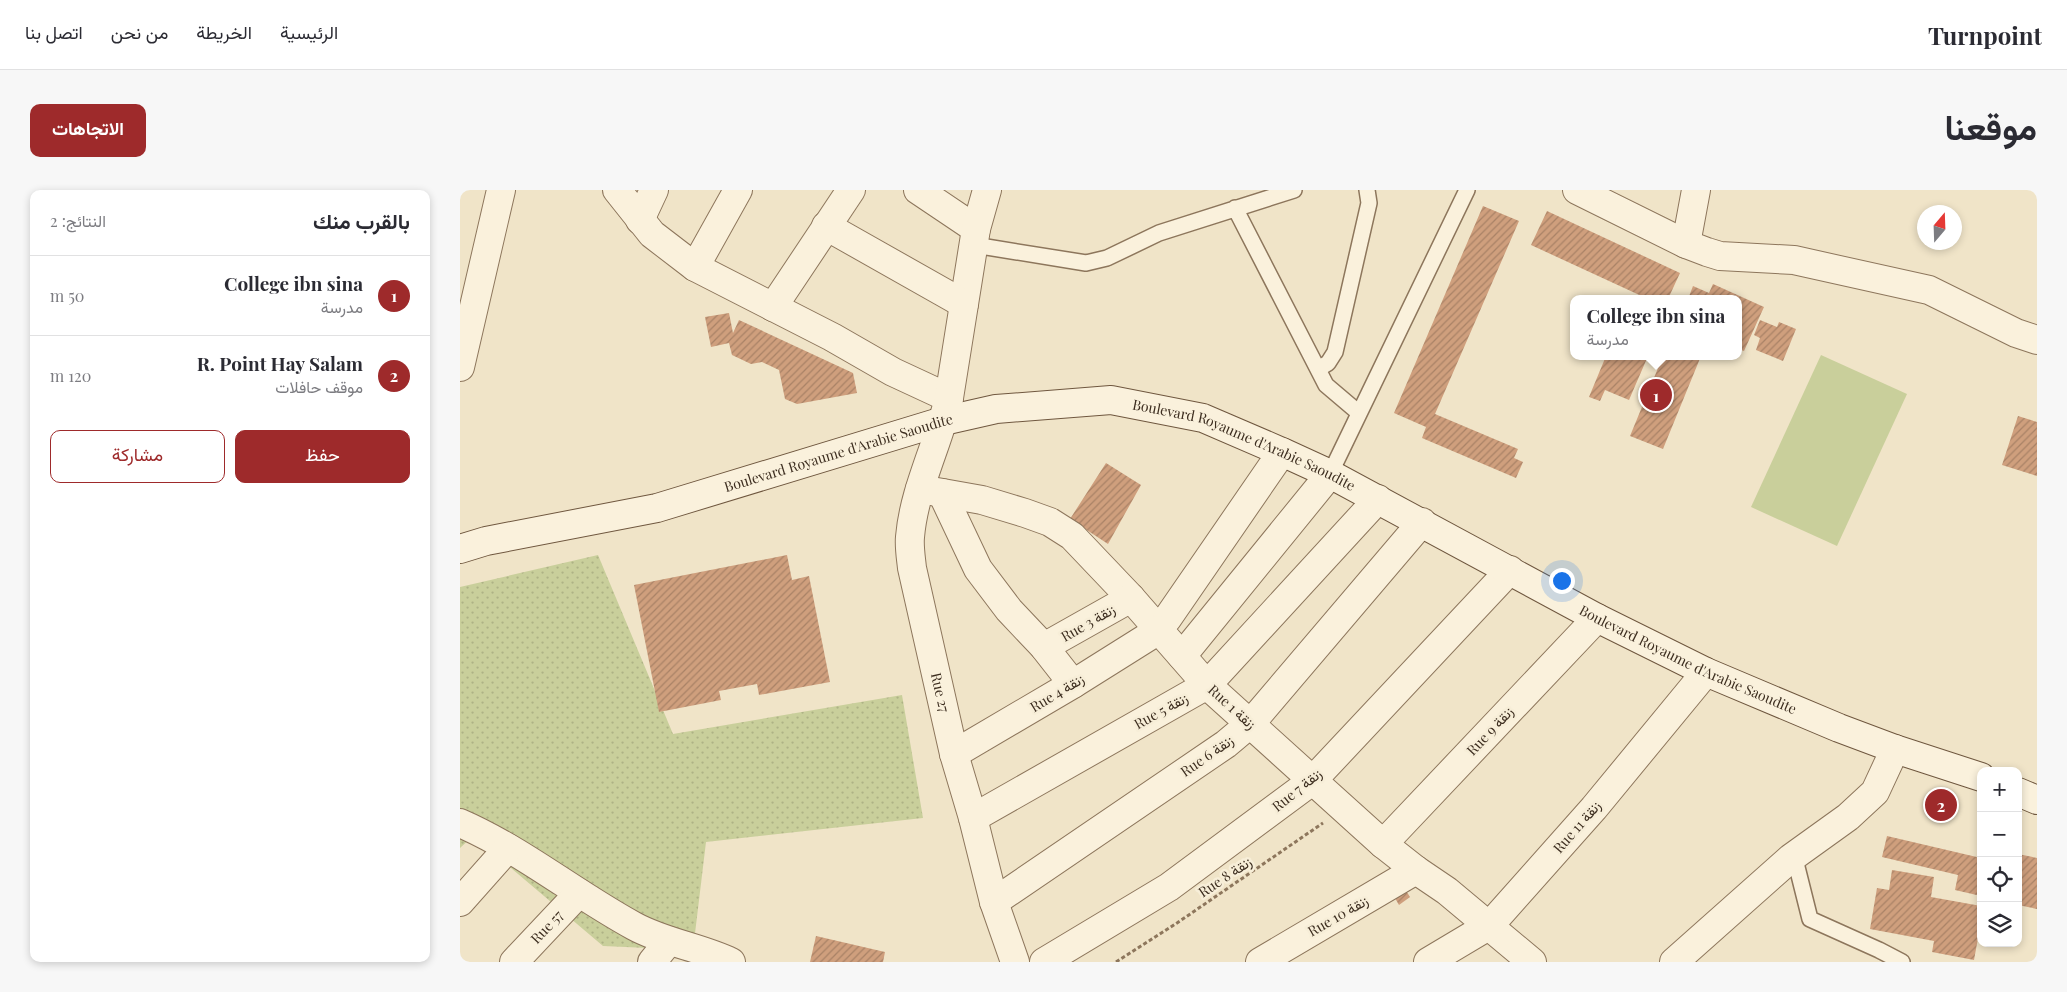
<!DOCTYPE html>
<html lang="ar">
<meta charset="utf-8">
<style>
body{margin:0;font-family:"Playfair Display",Vazirmatn,serif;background:#f7f7f7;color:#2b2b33;direction:rtl}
.controls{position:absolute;right:15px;bottom:15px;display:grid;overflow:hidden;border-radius:10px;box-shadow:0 2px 8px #0003}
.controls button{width:45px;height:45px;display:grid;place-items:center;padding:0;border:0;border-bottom:1px solid #e1e1e2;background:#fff;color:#2b2b33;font:25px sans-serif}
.compass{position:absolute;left:1457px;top:15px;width:45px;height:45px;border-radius:50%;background:#fff;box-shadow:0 2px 8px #0003;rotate:19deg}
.you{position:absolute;left:1101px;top:390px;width:18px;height:18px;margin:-12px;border:4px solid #fff;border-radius:50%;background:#1a73e8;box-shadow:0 0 0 8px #1a73e833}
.badge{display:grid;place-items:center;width:32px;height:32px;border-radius:50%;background:#9e2a2b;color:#fff;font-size:16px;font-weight:700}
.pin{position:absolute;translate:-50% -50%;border:2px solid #fff;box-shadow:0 1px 5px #0006}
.popup{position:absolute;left:1110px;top:105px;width:172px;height:65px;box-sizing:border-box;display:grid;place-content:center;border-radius:10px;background:#fff;filter:drop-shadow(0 1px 4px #0005);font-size:16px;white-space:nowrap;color:#7c7c81}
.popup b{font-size:19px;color:#2b2b33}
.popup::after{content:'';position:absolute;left:50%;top:100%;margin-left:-10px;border:10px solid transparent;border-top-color:#fff}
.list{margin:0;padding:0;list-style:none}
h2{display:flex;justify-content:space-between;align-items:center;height:65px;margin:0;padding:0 20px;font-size:21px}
h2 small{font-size:16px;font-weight:400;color:#7c7c81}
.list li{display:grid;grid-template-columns:32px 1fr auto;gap:15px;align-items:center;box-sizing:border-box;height:80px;padding:0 20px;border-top:1px solid #e1e1e2}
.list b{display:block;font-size:19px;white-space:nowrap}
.list p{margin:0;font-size:16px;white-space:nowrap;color:#7c7c81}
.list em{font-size:16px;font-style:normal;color:#7c7c81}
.actions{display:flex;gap:10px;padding:15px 20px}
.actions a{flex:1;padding:11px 0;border:1px solid #9e2a2b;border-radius:10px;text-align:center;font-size:18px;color:#9e2a2b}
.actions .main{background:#9e2a2b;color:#fff}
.icon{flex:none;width:28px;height:28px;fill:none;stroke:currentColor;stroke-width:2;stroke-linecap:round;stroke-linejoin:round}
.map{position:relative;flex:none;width:1577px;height:772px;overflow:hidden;direction:ltr;border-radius:10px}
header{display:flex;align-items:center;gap:30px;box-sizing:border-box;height:70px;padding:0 25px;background:#fff;border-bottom:1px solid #e1e1e2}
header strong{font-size:24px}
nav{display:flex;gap:28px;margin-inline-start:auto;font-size:18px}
.intro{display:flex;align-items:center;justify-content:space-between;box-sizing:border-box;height:120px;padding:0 30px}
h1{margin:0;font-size:35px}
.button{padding:12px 22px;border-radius:10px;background:#9e2a2b;color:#fff;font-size:18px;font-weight:700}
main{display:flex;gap:30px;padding:0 30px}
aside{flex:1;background:#fff;border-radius:10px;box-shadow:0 2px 8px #0003}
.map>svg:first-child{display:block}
.grass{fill:url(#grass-dots)}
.garden{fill:#c9cf9b}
.building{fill:url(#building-hatch)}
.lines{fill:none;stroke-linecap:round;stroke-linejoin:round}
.service-casing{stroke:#8d765c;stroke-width:18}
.minor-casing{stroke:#8d765c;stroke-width:30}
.secondary-casing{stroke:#6f573f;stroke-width:30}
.path{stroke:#8d765c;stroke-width:3;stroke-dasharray:4 2.5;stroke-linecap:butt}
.service{stroke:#faf1dc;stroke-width:15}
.minor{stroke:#faf1dc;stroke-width:28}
.secondary{stroke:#faf1dc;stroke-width:28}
.labels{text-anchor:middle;stroke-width:5;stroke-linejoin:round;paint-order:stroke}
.street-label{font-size:14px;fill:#3d2e20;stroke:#f7eed8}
</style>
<header>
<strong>Turnpoint</strong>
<nav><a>الرئيسية</a><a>الخريطة</a><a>من نحن</a><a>اتصل بنا</a></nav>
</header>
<div class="intro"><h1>موقعنا</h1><a class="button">الاتجاهات</a></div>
<main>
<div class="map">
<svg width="1577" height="772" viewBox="0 0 1577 772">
<defs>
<pattern id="grass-dots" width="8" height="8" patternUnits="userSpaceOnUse" patternTransform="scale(1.25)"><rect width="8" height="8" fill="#c9cf9b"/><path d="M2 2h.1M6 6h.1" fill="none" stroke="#aeb285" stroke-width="1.8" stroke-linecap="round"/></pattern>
<pattern id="building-hatch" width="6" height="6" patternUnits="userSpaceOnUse" patternTransform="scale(1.25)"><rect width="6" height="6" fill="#cf9f7d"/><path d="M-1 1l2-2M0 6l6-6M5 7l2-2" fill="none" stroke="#a98266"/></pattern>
</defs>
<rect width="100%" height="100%" fill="#f0e4c8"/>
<path class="grass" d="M 138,365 L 213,544 L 442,505 L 463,628 L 246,652 L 233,760 L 143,756 L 13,646 L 0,658 L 0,397 Z"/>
<path class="garden" d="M 1361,165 L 1447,204 L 1377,356 L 1291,317 Z"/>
<path class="building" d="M 1023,16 L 1059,31 L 975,224 L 1058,259 L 1054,268 L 1063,272 L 1056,288 L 962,248 L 966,237 L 934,223 Z
M 1087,21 L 1220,83 L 1208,109 L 1188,109 L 1071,55 Z
M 1253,94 L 1304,117 L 1284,161 L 1278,159 L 1278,109 L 1228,109 L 1233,96 L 1249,103 Z
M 269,123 L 273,143 L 279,130 L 393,183 L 397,203 L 337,214 L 325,209 L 319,180 L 302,172 L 291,174 L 272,165 L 269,153 L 251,157 L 245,127 Z
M 1300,130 L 1317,137 L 1319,132 L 1336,139 L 1323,171 L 1296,160 L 1300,148 L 1294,145 Z
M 1146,166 L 1188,166 L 1169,210 L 1145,200 L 1140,211 L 1129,207 Z
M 1203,166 L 1241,166 L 1203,259 L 1170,246 Z
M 1558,226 L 1577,232 L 1577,286 L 1542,275 Z
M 646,273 L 681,295 L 648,354 L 610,329 Z
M 327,365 L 332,390 L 349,386 L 370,492 L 299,505 L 297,494 L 259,501 L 261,510 L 199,522 L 174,395 Z
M 1427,646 L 1521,668 L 1521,706 L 1495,700 L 1498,685 L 1422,667 Z
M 1558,664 L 1577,668 L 1577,719 L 1558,715 Z
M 1432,680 L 1474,687 L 1471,707 L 1521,716 L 1521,732 L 1514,770 L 1472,762 L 1474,751 L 1410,739 L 1417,698 L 1429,700 Z
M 943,696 L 950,707 L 939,715 L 932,703 Z
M 356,746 L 425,762 L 423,772 L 350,772 Z"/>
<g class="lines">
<g class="service-casing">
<path id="service" d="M 775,18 L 866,195 L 899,223
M 514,55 L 626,73 L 647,68 L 699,43 L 834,0
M 858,179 L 868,173 L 875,162 L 909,13 L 907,0
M 870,284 L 1007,0
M 1331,668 L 1336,673 L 1350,729 L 1419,760 L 1442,772"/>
</g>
<g class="minor-casing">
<g id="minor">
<path d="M 157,0 L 192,44 L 235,77 L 372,147 L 433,182 L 489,208"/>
<path d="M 458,0 L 516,39"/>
<path id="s1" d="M 527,0 L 516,39 L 489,208 C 478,255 454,299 450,347 C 449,357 451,368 452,378 L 494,564 L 513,628 L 534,712 L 555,772"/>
<path d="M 1117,0 L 1226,54 L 1247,62 L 1260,66 L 1334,70 L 1469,100 L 1556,143 L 1577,150"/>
<path d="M 180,30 L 194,0"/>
<path d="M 366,36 L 504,114"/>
<path d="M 1226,54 L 1236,0"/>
<path d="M 235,77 L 278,0"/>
<path d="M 313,117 L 391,0"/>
<path d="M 0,177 L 41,0"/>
<path d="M 460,299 L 522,310 L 565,323 L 590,332 L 612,346 L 671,408 L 747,495 L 923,654 L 956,680 L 987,701 L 1072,772"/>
<path d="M 482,303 L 518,379 L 549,420 L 584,457 L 613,494"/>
<path d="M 707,429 L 822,262"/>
<path d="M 584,457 L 671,408"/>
<path d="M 722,466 L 870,284"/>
<path d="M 494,564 L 613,494 L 699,440"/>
<path d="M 513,628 L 747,495 L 918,309"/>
<path d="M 0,633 C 62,660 115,704 174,736 C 205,753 240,757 271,772"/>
<path d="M 923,654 L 1137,428"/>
<path d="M 0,712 L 48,658"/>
<path d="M 534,712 L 766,554 L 791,533 L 962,332"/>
<path id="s2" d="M 54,772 L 119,703"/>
<path d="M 192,772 L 209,751"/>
<path d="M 584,772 L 709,697 L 852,591 L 1050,380"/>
<path d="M 800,772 L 956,680"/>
<path d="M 968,772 L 1030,735 L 1134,618 L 1246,482"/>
<path d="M 1214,772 L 1331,668 L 1388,627 L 1415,602 L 1435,559"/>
</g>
</g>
<g class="secondary-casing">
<g id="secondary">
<path id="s3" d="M 0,359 L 26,351 L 197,318 L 483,231 L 536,219 L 651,210 L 743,228 L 822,262 L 870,284 L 1137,428 L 1246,482 L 1379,538 L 1435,559 L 1521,587"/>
<path d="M 1558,602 L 1577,610"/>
</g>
</g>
<path class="path" d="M 656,772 L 717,733 L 863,633"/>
<use href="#service" class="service"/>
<use href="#minor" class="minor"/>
<use href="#secondary" class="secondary"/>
</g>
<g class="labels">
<g class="street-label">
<text dy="5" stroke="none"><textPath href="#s3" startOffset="811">Boulevard Royaume d'Arabie Saoudite</textPath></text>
<text dy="5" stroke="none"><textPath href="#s3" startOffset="391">Boulevard Royaume d'Arabie Saoudite</textPath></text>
<text transform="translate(628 433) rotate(-30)" y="5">Rue 3 زنقة</text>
<text dy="5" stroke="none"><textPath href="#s3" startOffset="1306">Boulevard Royaume d'Arabie Saoudite</textPath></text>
<text dy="5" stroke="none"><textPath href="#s1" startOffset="515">Rue 27</textPath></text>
<text transform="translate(597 503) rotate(-31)" y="5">Rue 4 زنقة</text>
<text transform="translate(772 517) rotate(42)" y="5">Rue 1 زنقة</text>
<text transform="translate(701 521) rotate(-29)" y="5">Rue 5 زنقة</text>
<text transform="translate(1030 541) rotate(-47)" y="5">Rue 9 زنقة</text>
<text transform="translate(747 566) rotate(-35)" y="5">Rue 6 زنقة</text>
<text transform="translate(837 600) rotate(-39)" y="5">Rue 7 زنقة</text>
<text transform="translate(1117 637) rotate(-49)" y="5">Rue 11 زنقة</text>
<text transform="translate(765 687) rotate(-34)" y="5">Rue 8 زنقة</text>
<text transform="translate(878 726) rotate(-30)" y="5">Rue 10 زنقة</text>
<text dy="5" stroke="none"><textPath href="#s2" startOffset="48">Rue 57</textPath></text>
</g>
</g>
</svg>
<div class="controls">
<button>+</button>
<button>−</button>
<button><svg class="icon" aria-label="locate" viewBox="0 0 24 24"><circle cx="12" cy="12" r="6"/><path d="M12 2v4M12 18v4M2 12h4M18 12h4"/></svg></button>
<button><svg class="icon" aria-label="layers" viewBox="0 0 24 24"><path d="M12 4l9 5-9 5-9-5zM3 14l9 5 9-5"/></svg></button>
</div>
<svg class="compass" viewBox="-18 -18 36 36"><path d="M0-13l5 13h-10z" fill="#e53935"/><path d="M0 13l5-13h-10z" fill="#7c7c81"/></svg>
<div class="you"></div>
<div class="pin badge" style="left:1196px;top:205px">1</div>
<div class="popup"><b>College ibn sina</b>مدرسة</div>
<div class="pin badge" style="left:1481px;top:615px">2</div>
</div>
<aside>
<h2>بالقرب منك<small>النتائج: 2</small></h2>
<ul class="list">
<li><span class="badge">1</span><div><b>College ibn sina</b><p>مدرسة</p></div><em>50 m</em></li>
<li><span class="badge">2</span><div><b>R. Point Hay Salam</b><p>موقف حافلات</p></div><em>120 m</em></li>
</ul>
<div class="actions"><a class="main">حفظ</a><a>مشاركة</a></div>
</aside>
</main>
